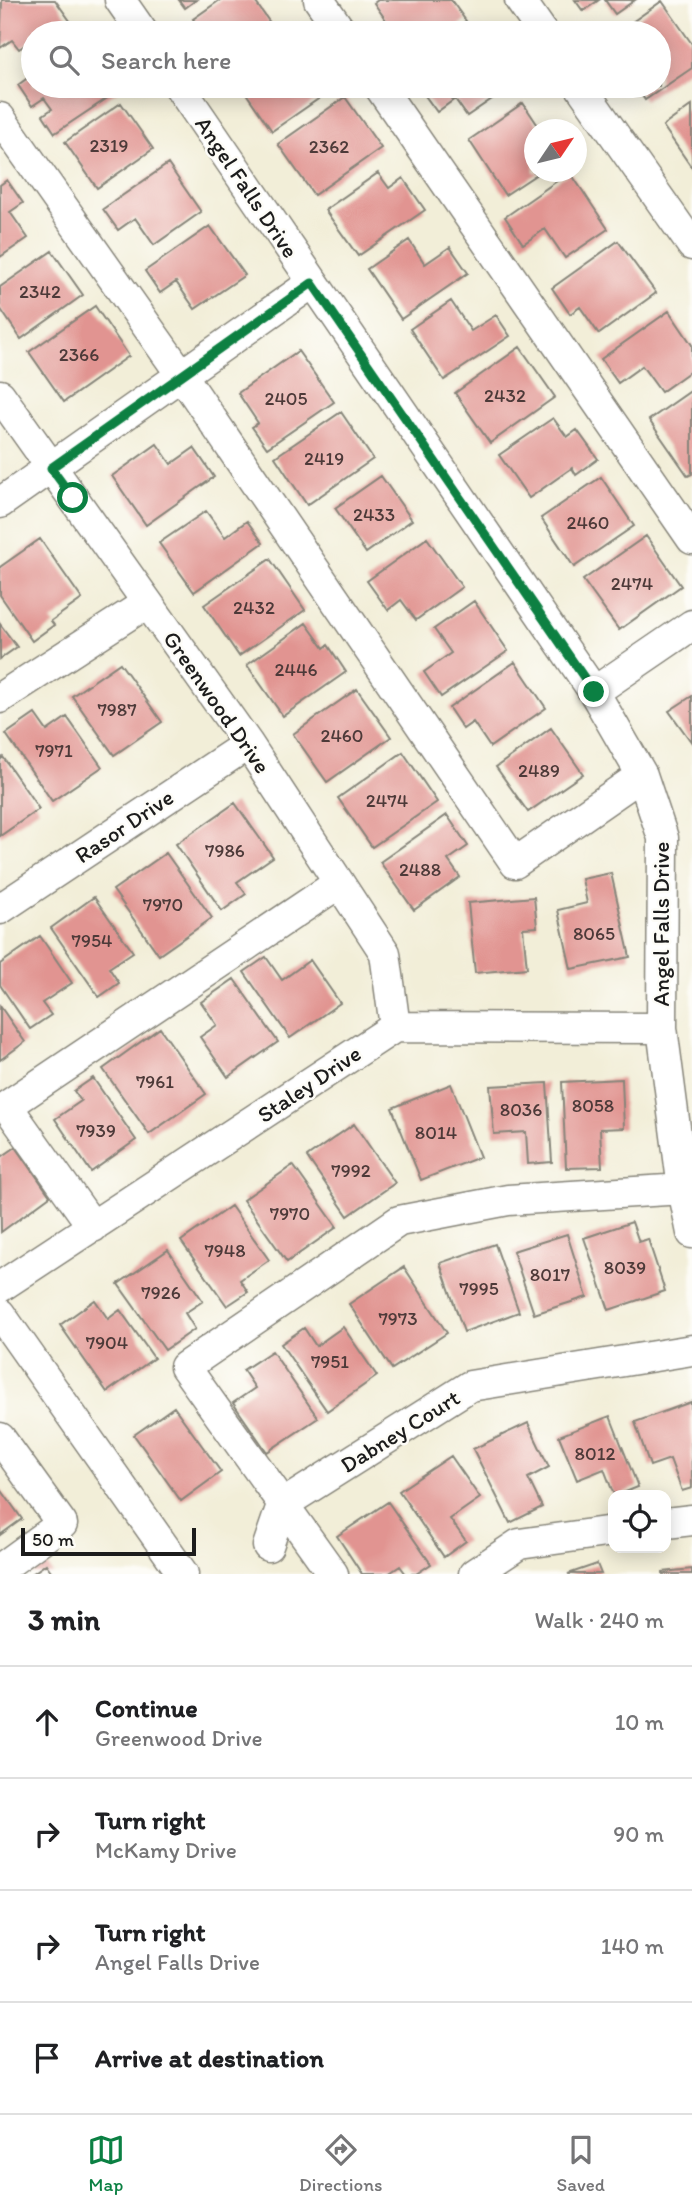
<!DOCTYPE html>
<meta charset="utf-8">
<style>
body{margin:0;font-family:Itim,sans-serif;background:#f2f2f2;color:#202124}
.controls{position:absolute;right:21px;bottom:21px;display:grid;overflow:hidden;border-radius:14px;box-shadow:0 4px 18px #0003}
.controls button{width:63px;height:63px;display:grid;place-items:center;padding:0;border:0;border-bottom:2px solid #e0e0e0;background:#fff;color:#202124;font:35px sans-serif}
.compass{position:absolute;left:524px;top:119px;width:63px;height:63px;border-radius:50%;background:#fff;box-shadow:0 4px 18px #0003;rotate:55deg}
.scale{position:absolute;left:21px;bottom:18px;width:175px;box-sizing:border-box;padding-left:7px;border:4px solid #1c1c1c;border-top:0;font-size:19px;line-height:24px;white-space:nowrap;color:#1c1c1c;-webkit-text-stroke:5px #fdfcf7;paint-order:stroke}
.stop{position:absolute;width:21px;height:21px;margin:-16px;border:5px solid #0b8043;border-radius:50%;background:#fff}
.stop.end{background:#0b8043;border-color:#fff;box-shadow:0 2px 7px #0008}
.list{margin:0;padding:0;list-style:none}
h2{display:flex;justify-content:space-between;align-items:center;height:91px;margin:0;padding:0 28px;font-size:30px}
h2 small{font-size:23px;font-weight:400;color:#757577}
.list li{display:grid;grid-template-columns:46px 1fr auto;gap:21px;align-items:center;box-sizing:border-box;height:112px;padding:0 28px;border-top:2px solid #e0e0e0}
.list b{display:block;font-size:26px;white-space:nowrap}
.list p{margin:0;font-size:23px;white-space:nowrap;color:#757577}
.list em{font-size:23px;font-style:normal;color:#757577}
.icon{flex:none;width:38px;height:38px;fill:none;stroke:currentColor;stroke-width:2;stroke-linecap:round;stroke-linejoin:round}
.map{position:relative;flex:none;width:692px;height:1574px;overflow:hidden}
.search{position:absolute;background:#fff;box-shadow:0 4px 18px #0003;left:21px;right:21px;top:21px;height:77px;display:flex;align-items:center;gap:18px;box-sizing:border-box;padding:0 24px;border-radius:38px;color:#757577;font-size:26px}
.sheet{height:539px;background:#fff}
nav{display:flex;justify-content:space-around;align-items:center;box-sizing:border-box;height:98px;border-top:2px solid #e0e0e0;background:#fff;font-size:19px;color:#757577}
nav a{display:grid;justify-items:center;gap:4px}
nav .on{color:#0b8043}
.map>svg:first-child{display:block}
.building{fill:#e19491}
.lines{fill:none;stroke-linecap:round;stroke-linejoin:round}
.minor-casing{stroke:#87857a;stroke-width:33}
.minor{stroke:#fff;stroke-width:30}
.route{stroke:#0b8043;stroke-width:9}
.labels{text-anchor:middle;stroke-width:5;stroke-linejoin:round;paint-order:stroke}
.number-label{font-size:19px;fill:#4d3a39}
.street-label{font-size:23px;fill:#1c1c1c;stroke:#fdfcf7}
</style>
<div class="map">
<svg width="692" height="1574" viewBox="0 0 692 1574">
<rect width="100%" height="100%" fill="#fdfcf7"/>
<filter id="ink" filterUnits="userSpaceOnUse"><feTurbulence type="fractalNoise" baseFrequency=".0143" numOctaves="2"/><feDisplacementMap in="SourceGraphic" scale="14" xChannelSelector="R" yChannelSelector="G"/><feConvolveMatrix kernelMatrix="1 2 1 2 8 2 1 2 1" color-interpolation-filters="sRGB"/></filter>
<filter id="wash" filterUnits="userSpaceOnUse"><feTurbulence type="fractalNoise" baseFrequency=".00686" numOctaves="4" result="noise"/><feDisplacementMap in="SourceGraphic" scale="28" xChannelSelector="R" yChannelSelector="G"/><feGaussianBlur stdDeviation="1.57" result="paint"/><feColorMatrix in="noise" values="0 0 0 0 0 0 0 0 0 0 0 0 0 0 0 0 0 1.4 0 .05"/><feComposite in="paint" operator="in"/></filter>
<g filter="url(#wash)">
<rect width="100%" height="100%" fill="#f2eed8"/>
<g id="blocks">
<path class="building" d="M 2,0 L 55,0 L 73,25 L 61,33 L 33,33 L 33,45 L 31,41 L 19,49 L 12,40 L 0,48 Z
M 179,0 L 196,0 L 185,8 Z
M 220,0 L 254,0 L 275,30 L 271,33 L 203,33 L 193,19 Z
M 378,0 L 451,0 L 466,21 L 448,33 L 395,33 L 374,3 Z
M 575,0 L 599,0 L 583,11 Z
M 605,0 L 635,0 L 615,14 Z
M 662,1 L 692,44 L 692,68 L 645,100 L 635,86 L 659,86 L 659,33 L 624,33 L 621,30 Z
M 33,74 L 33,86 L 115,86 L 118,91 L 55,133 L 43,115 L 52,109 L 44,98 L 32,106 L 18,85 Z
M 241,86 L 337,86 L 272,131 Z
M 418,86 L 511,86 L 467,116 L 455,99 L 437,112 Z
M 345,97 L 381,148 L 314,195 L 278,144 Z
M 121,103 L 153,149 L 97,188 L 65,142 Z
M 523,103 L 541,130 L 534,130 L 534,172 L 540,172 L 505,195 L 469,140 Z
M 692,105 L 692,168 L 663,126 Z
M 168,164 L 201,212 L 154,245 L 135,218 L 118,230 L 103,209 Z
M 570,172 L 608,229 L 565,258 L 545,229 L 523,244 L 505,217 Z
M 378,173 L 389,188 L 403,178 L 425,210 L 358,256 L 325,210 Z
M 7,180 L 23,203 L 10,212 L 28,238 L 0,257 L 0,185 Z
M 210,226 L 245,275 L 195,309 L 176,282 L 160,293 L 145,271 Z
M 409,240 L 425,264 L 450,247 L 468,273 L 401,319 L 367,269 Z
M 618,241 L 656,293 L 599,334 L 580,307 L 570,314 L 552,288 Z
M 52,251 L 83,295 L 21,339 L 0,308 L 0,287 Z
M 451,301 L 471,331 L 496,315 L 510,336 L 444,380 L 410,329 Z
M 95,306 L 129,356 L 64,402 L 29,352 Z
M 669,311 L 692,345 L 692,370 L 661,392 L 642,366 L 618,383 L 601,359 Z
M 520,347 L 555,397 L 490,443 L 455,393 Z
M 298,351 L 334,402 L 267,448 L 252,427 L 258,423 L 238,393 Z
M 692,390 L 692,474 L 688,476 L 649,420 Z
M 341,412 L 373,459 L 307,505 L 275,457 Z
M 553,418 L 567,437 L 577,430 L 598,459 L 576,475 L 572,468 L 529,498 L 499,455 Z
M 157,444 L 171,464 L 194,448 L 214,477 L 146,525 L 112,476 Z
M 381,476 L 412,520 L 366,553 L 335,508 Z
M 601,477 L 634,526 L 574,567 L 541,518 Z
M 206,511 L 225,537 L 247,521 L 263,543 L 194,592 L 159,543 Z
M 646,536 L 681,586 L 619,630 L 583,580 Z
M 427,538 L 462,587 L 416,620 L 401,600 L 388,610 L 367,581 Z
M 40,539 L 82,599 L 51,621 L 54,625 L 32,641 L 0,595 L 0,567 Z
M 270,559 L 305,610 L 239,656 L 204,605 Z
M 474,601 L 508,651 L 441,697 L 424,672 L 451,653 L 434,629 Z
M 306,623 L 324,648 L 328,645 L 346,672 L 283,716 L 247,665 Z
M 0,624 L 17,647 L 0,659 Z
M 515,662 L 546,708 L 490,747 L 473,722 L 463,729 L 449,708 Z
M 120,663 L 162,722 L 114,755 L 72,696 Z
M 357,689 L 391,737 L 327,782 L 293,734 Z
M 692,696 L 692,743 L 669,711 Z
M 35,714 L 47,731 L 67,717 L 102,767 L 52,801 L 6,734 Z
M 551,728 L 583,774 L 528,812 L 496,767 Z
M 403,752 L 437,802 L 372,847 L 338,798 Z
M 3,757 L 39,809 L 0,836 L 0,760 Z
M 235,803 L 273,857 L 237,882 L 246,894 L 222,911 L 176,844 Z
M 447,815 L 468,846 L 448,860 L 460,877 L 414,910 L 380,862 Z
M 166,853 L 212,918 L 159,955 L 113,890 Z
M 611,873 L 630,957 L 571,969 L 558,910 L 587,903 L 582,879 Z
M 94,897 L 133,952 L 109,968 L 119,983 L 99,997 L 51,928 Z
M 534,897 L 537,927 L 523,928 L 527,968 L 475,973 L 468,903 Z
M 40,936 L 72,983 L 42,1003 L 51,1015 L 30,1029 L 0,985 L 0,964 Z
M 266,957 L 282,980 L 310,960 L 340,1003 L 290,1038 L 244,972 Z
M 234,979 L 278,1042 L 228,1077 L 200,1037 L 217,1025 L 201,1002 Z
M 0,1006 L 25,1042 L 0,1060 Z
M 160,1028 L 206,1094 L 149,1134 L 103,1069 Z
M 93,1078 L 136,1140 L 91,1172 L 55,1119 L 81,1101 L 74,1091 Z
M 622,1079 L 624,1128 L 600,1129 L 602,1167 L 566,1168 L 562,1082 Z
M 547,1083 L 552,1162 L 528,1164 L 526,1132 L 494,1134 L 490,1086 Z
M 451,1084 L 480,1157 L 421,1180 L 392,1108 Z
M 354,1124 L 395,1183 L 348,1216 L 307,1157 Z
M 16,1147 L 50,1196 L 1,1232 L 0,1158 Z
M 293,1165 L 337,1227 L 287,1262 L 243,1200 Z
M 231,1206 L 269,1260 L 240,1280 L 248,1292 L 227,1306 L 181,1241 Z
M 632,1222 L 639,1242 L 648,1239 L 665,1291 L 609,1310 L 584,1238 Z
M 567,1234 L 587,1297 L 534,1314 L 513,1251 Z
M 495,1244 L 519,1312 L 464,1332 L 440,1263 Z
M 168,1250 L 203,1301 L 185,1313 L 195,1329 L 165,1350 L 118,1284 Z
M 404,1267 L 447,1333 L 392,1369 L 349,1304 Z
M 95,1300 L 108,1319 L 120,1310 L 154,1358 L 107,1392 L 60,1325 Z
M 343,1327 L 377,1376 L 327,1411 L 281,1344 L 304,1328 L 316,1346 Z
M 272,1351 L 318,1418 L 267,1452 L 233,1403 L 255,1388 L 243,1370 Z
M 691,1402 L 692,1488 L 682,1491 L 670,1459 L 650,1466 L 635,1422 Z
M 174,1407 L 221,1472 L 181,1501 L 134,1435 Z
M 610,1416 L 638,1487 L 618,1495 L 614,1495 L 604,1469 L 577,1480 L 559,1436 Z
M 528,1423 L 549,1467 L 528,1478 L 542,1507 L 510,1523 L 473,1449 Z
M 451,1456 L 480,1498 L 450,1519 L 466,1541 L 444,1557 L 399,1491 Z
M 0,1488 L 22,1519 L 0,1535 Z
M 388,1502 L 431,1564 L 416,1574 L 406,1574 L 400,1566 L 388,1574 L 362,1574 L 337,1536 Z
M 46,1564 L 53,1574 L 32,1574 Z
M 597,1564 L 601,1574 L 568,1574 Z
M 692,1569 L 692,1574 L 663,1574 L 663,1572 Z"/>
</g>
</g>
<g filter="url(#ink)">
<use href="#blocks" fill-opacity="0" stroke="#87857a" stroke-width="2"/>
<g class="lines">
<g class="minor-casing">
<path id="minor" d="M 120,0 L 143,33
M 319,0 L 342,33
M 520,0 L 543,33
M 179,86 L 594,692 L 642,775 L 663,838 L 662,1028 L 683,1189 L 692,1233
M 379,86 L 692,539
M 580,86 L 692,245
M 0,118 L 183,377 L 515,863 L 642,775
M 0,395 L 248,744 L 385,953 L 395,1027
M 0,503 L 312,283
M 594,692 L 692,625
M 0,698 L 147,603
M 0,909 L 248,744
M 93,1227 L 7,1106 L 339,883
M 0,1287 L 395,1027 L 662,1028
M 0,1314 L 183,1574
M 0,1438 L 62,1524 L 0,1569
M 666,1523 L 692,1520
M 268,1546 L 282,1505 L 470,1386 L 692,1350
M 333,1574 L 185,1367 L 399,1221 L 508,1200 L 683,1189
M 474,1574 L 519,1544 L 613,1531"/>
</g>
<use href="#minor" class="minor"/>
</g>
</g>
<g class="lines" filter="url(#ink)">
<path class="route" d="M 73,498 L 51,468 L 312,283 L 594,692"/>
</g>
<g class="labels">
<g class="number-label">
<text x="109" y="152">2319</text>
<text x="329" y="153">2362</text>
<text x="40" y="298">2342</text>
<text x="79" y="361">2366</text>
<text x="505" y="402">2432</text>
<text x="286" y="405">2405</text>
<text x="324" y="465">2419</text>
<text x="374" y="521">2433</text>
<text x="588" y="529">2460</text>
<text x="632" y="590">2474</text>
<text x="254" y="614">2432</text>
<text x="296" y="676">2446</text>
<text x="117" y="716">7987</text>
<text x="342" y="742">2460</text>
<text x="54" y="757">7971</text>
<text x="539" y="777">2489</text>
<text x="387" y="807">2474</text>
<text x="225" y="857">7986</text>
<text x="420" y="876">2488</text>
<text x="163" y="911">7970</text>
<text x="594" y="940">8065</text>
<text x="92" y="947">7954</text>
<text x="155" y="1088">7961</text>
<text x="593" y="1112">8058</text>
<text x="521" y="1116">8036</text>
<text x="96" y="1137">7939</text>
<text x="436" y="1139">8014</text>
<text x="351" y="1177">7992</text>
<text x="290" y="1220">7970</text>
<text x="225" y="1257">7948</text>
<text x="625" y="1274">8039</text>
<text x="550" y="1281">8017</text>
<text x="479" y="1295">7995</text>
<text x="161" y="1299">7926</text>
<text x="398" y="1325">7973</text>
<text x="107" y="1349">7904</text>
<text x="330" y="1368">7951</text>
<text x="595" y="1460">8012</text>
</g>
<g class="street-label">
<text transform="translate(247 187) rotate(56)" y="8">Angel Falls Drive</text>
<text transform="translate(217 702) rotate(55)" y="8">Greenwood Drive</text>
<text transform="translate(124 826) rotate(-34)" y="8">Rasor Drive</text>
<text transform="translate(661 924) rotate(-90)" y="8">Angel Falls Drive</text>
<text transform="translate(309 1084) rotate(-34)" y="8">Staley Drive</text>
<text transform="translate(400 1431) rotate(-32)" y="8">Dabney Court</text>
</g>
</g>
</svg>
<div class="controls">
<button><svg class="icon" aria-label="locate" viewBox="0 0 24 24"><circle cx="12" cy="12" r="6"/><path d="M12 2v4M12 18v4M2 12h4M18 12h4"/></svg></button>
</div>
<svg class="compass" viewBox="-18 -18 36 36"><path d="M0-13l5 13h-10z" fill="#e53935"/><path d="M0 13l5-13h-10z" fill="#757577"/></svg>
<div class="scale">50 m</div>
<div class="stop" style="left:73px;top:498px"></div>
<div class="stop end" style="left:594px;top:692px"></div>
<div class="search"><svg class="icon" aria-label="search" viewBox="0 0 24 24"><circle cx="10" cy="10" r="6"/><path d="M15 15l6 6"/></svg>Search here</div>
</div>
<section class="sheet">
<h2>3 min<small>Walk · 240 m</small></h2>
<ul class="list">
<li><svg class="icon" aria-label="ahead" viewBox="0 0 24 24"><path d="M12 20V5M6 11l6-6 6 6"/></svg><div><b>Continue</b><p>Greenwood Drive</p></div><em>10 m</em></li>
<li><svg class="icon" aria-label="right" viewBox="0 0 24 24"><path d="M7 20v-9h11M14 6l5 5-5 5"/></svg><div><b>Turn right</b><p>McKamy Drive</p></div><em>90 m</em></li>
<li><svg class="icon" aria-label="right" viewBox="0 0 24 24"><path d="M7 20v-9h11M14 6l5 5-5 5"/></svg><div><b>Turn right</b><p>Angel Falls Drive</p></div><em>140 m</em></li>
<li><svg class="icon" aria-label="arrive" viewBox="0 0 24 24"><path d="M6 21V4h12l-3 4 3 4H6"/></svg><div><b>Arrive at destination</b></div></li>
</ul>
</section>
<nav>
<a class="on"><svg class="icon" aria-label="map" viewBox="0 0 24 24"><path d="M3 6l6-2 6 2 6-2v14l-6 2-6-2-6 2zM9 4v14M15 6v14"/></svg>Map</a>
<a><svg class="icon" aria-label="directions" viewBox="0 0 24 24"><path d="M12 3l9 9-9 9-9-9zM9 14v-3h6M13 9l2 2-2 2"/></svg>Directions</a>
<a><svg class="icon" aria-label="saved" viewBox="0 0 24 24"><path d="M7 4h10v16l-5-4-5 4z"/></svg>Saved</a>
</nav>
